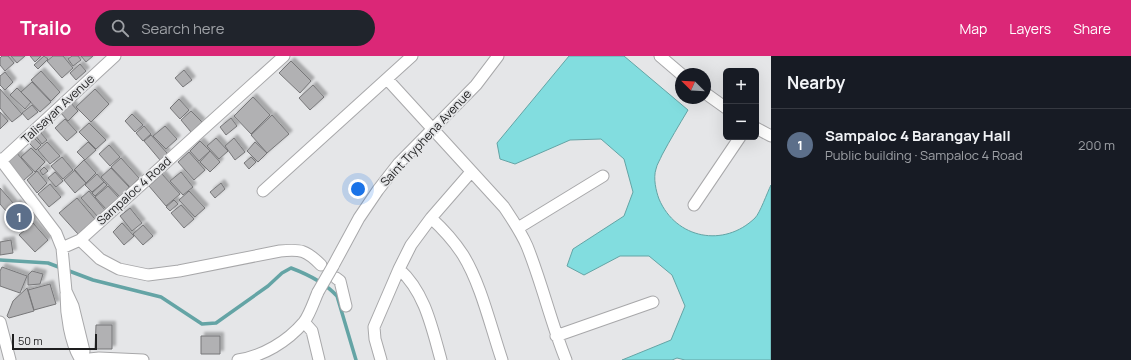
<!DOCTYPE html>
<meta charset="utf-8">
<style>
body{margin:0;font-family:Manrope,sans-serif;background:#20242c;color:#f1f3f6}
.controls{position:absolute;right:12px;top:12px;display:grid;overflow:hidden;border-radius:6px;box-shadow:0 4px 16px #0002}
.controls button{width:36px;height:36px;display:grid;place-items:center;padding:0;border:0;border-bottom:1px solid #363941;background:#171b24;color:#f1f3f6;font:20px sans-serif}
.compass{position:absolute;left:675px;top:12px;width:36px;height:36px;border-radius:50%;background:#171b24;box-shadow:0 4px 16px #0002;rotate:294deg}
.scale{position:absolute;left:12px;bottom:10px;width:85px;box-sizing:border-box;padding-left:4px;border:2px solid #1e1e1f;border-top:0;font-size:11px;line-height:14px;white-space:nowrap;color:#1e1e1f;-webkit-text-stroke:3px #e5e6e8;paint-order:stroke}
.you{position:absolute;left:358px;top:133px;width:14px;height:14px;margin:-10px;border:3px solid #fff;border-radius:50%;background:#1a73e8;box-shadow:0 0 0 6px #1a73e833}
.badge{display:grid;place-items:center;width:26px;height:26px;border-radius:50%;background:#db2777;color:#fff;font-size:13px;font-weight:700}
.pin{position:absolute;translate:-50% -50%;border:2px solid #fff;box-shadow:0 1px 4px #0006}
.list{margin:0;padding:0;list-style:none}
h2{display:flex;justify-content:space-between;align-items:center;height:52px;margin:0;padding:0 16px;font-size:17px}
h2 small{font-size:13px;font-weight:400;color:#9ea1a6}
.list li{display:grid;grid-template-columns:26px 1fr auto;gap:12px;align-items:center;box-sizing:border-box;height:72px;padding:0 16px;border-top:1px solid #363941}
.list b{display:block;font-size:15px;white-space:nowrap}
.list p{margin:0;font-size:13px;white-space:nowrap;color:#9ea1a6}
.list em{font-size:13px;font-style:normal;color:#9ea1a6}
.icon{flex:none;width:22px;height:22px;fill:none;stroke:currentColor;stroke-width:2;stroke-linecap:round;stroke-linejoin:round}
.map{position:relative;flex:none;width:771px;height:304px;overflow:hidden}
header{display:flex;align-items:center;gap:24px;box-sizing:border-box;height:56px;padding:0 20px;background:#db2777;color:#fff}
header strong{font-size:19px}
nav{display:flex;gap:22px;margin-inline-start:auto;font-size:14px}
.search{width:280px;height:36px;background:#20242c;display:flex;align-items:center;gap:10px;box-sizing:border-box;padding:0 14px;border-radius:22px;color:#9ea1a6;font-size:15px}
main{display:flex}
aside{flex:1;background:#171b24}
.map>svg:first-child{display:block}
.water{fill:#82dddf;stroke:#64a4a5}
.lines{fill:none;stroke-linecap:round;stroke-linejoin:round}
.stream{stroke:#64a4a5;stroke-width:3.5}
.building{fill:#b1b1b3;stroke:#777779;filter:url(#shadow)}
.minor-casing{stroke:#a8a8aa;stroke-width:13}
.minor{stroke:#fff;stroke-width:11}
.minor-bridge-casing{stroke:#a8a8aa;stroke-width:13;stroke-linecap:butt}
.minor-bridge{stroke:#fff;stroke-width:11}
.labels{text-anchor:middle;stroke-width:3.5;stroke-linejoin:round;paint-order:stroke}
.street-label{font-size:12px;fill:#1e1e1f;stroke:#e5e6e8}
</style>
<header>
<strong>Trailo</strong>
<div class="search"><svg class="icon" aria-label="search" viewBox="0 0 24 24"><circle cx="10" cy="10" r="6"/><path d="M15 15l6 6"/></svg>Search here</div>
<nav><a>Map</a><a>Layers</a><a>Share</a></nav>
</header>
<main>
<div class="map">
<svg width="771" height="304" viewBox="0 0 771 304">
<defs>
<filter id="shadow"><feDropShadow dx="3.5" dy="-3.5" stdDeviation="1" flood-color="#0004"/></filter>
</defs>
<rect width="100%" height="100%" fill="#e5e6e8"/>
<path class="water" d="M 569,0 L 624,0 L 688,54 C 679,69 670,84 662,99 C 660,104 657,108 656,113 C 653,122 656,135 659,143 C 676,183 724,192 755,162 C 760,157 767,137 771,129 L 771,304 L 685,304 L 677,302 L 672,304 L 622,304 L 671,284 L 685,250 L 672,219 L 649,200 L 620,200 L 584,219 L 567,210 L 573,193 L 624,160 L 633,136 L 624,103 L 601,83 L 570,84 L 515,108 L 500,103 L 497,87 Z"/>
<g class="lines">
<path class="stream" d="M 0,204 L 48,207 L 93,224 L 161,241 L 202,268 L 216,267 L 268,230 L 282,217 L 291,212 C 307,218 325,227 337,240 L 356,304"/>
</g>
<path class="building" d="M 2,0 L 8,0 L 14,7 L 5,15 L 0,9 L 0,2 Z
M 11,0 L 25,0 L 17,7 Z
M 30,0 L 41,0 L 35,6 Z
M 44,0 L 48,3 L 38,13 L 34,9 Z
M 53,0 L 63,0 L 73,12 L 62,22 L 47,5 Z
M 72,0 L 78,0 L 81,4 L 73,10 L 68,3 Z
M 81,0 L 93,0 L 86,6 Z
M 291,5 L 311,25 L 300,37 L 279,17 Z
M 80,8 L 86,15 L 76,24 L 70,17 Z
M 184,14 L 192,24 L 183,31 L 175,22 Z
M 41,15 L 60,36 L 51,45 L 31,24 Z
M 5,16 L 13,26 L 5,34 L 0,29 L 0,20 Z
M 32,26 L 51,46 L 40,56 L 21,36 Z
M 313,29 L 324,41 L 310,54 L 299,42 Z
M 17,32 L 31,46 L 25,53 L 10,39 Z
M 0,33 L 22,58 L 12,66 L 0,52 Z
M 95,33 L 109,48 L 91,66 L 76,51 Z
M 253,41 L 270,59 L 251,78 L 234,60 Z
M 179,43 L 189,54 L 180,63 L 170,52 Z
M 70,46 L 78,55 L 68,65 L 60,56 Z
M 32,49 L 38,56 L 28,64 L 22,57 Z
M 191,55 L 202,66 L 191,76 L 181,64 Z
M 0,56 L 8,65 L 0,73 Z
M 132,58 L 143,69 L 135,76 L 125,65 Z
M 272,59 L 289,78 L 267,97 L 251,79 Z
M 231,62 L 237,70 L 226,79 L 220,71 Z
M 65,63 L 77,76 L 67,85 L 55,72 Z
M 89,67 L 106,84 L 96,93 L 79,76 Z
M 144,70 L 151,78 L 143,85 L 136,77 Z
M 165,70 L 177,83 L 166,93 L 153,80 Z
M 40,76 L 47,84 L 42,88 L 35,79 Z
M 151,79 L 167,97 L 160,104 L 144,85 Z
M 32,80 L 41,89 L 36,94 L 27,85 Z
M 216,82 L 228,95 L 219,103 L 207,90 Z
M 234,82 L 245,96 L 235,104 L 225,90 Z
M 200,85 L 210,95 L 199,105 L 190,95 Z
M 47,86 L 60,100 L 50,108 L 38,94 Z
M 88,86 L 96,94 L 85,104 L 77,96 Z
M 255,86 L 267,97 L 258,106 L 247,95 Z
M 109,89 L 120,101 L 110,110 L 99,98 Z
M 31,92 L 45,106 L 35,116 L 21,101 Z
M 210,95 L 220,106 L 210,116 L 200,106 Z
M 16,96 L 33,116 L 23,125 L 6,105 Z
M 189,96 L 205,114 L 194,124 L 178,106 Z
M 62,101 L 73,114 L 63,123 L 51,110 Z
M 251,101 L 256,106 L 249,113 L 244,107 Z
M 121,102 L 139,122 L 130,131 L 111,111 Z
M 84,104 L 96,117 L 86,127 L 74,114 Z
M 44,111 L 48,115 L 43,119 L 40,115 Z
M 111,112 L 129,131 L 120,141 L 101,121 Z
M 75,114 L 86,127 L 75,137 L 64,124 Z
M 37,115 L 47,127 L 37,137 L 27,124 Z
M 55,116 L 63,125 L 56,131 L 48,122 Z
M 181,116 L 193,131 L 183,139 L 170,125 Z
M 97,118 L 104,126 L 92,136 L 85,129 Z
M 162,118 L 180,138 L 166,150 L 149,130 Z
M 104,126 L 107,129 L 95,140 L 92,137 Z
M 221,127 L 225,133 L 215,142 L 210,136 Z
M 50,128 L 61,141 L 49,151 L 38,138 Z
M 108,130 L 119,142 L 106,153 L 95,141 Z
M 0,132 L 14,148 L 6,155 L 0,148 Z
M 89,135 L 105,154 L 98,161 L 81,142 Z
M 189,135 L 205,152 L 195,161 L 179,144 Z
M 77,142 L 95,163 L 78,178 L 59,157 Z
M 174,144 L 178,148 L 170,155 L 166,151 Z
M 17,147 L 33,165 L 22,175 L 6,157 Z
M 181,149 L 194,163 L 184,172 L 171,157 Z
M 130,152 L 142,167 L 132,175 L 120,160 Z
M 33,167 L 48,184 L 35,196 L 19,179 Z
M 122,167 L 134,180 L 124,189 L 113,176 Z
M 143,169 L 153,180 L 143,189 L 133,178 Z
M 11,184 L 13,197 L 0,199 L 0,186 Z
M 2,211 L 27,220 L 20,237 L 0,230 L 0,215 Z
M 32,215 L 43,218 L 40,228 L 28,229 L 28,219 Z
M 50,228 L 56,248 L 34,254 L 28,234 Z
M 27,232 L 34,255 L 9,262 L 7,260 L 13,245 Z
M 96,269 L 112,269 L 112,293 L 95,293 Z
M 201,280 L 220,280 L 220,298 L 201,298 Z"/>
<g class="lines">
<g class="minor-casing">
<path id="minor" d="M 660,0 L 681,18
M 387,23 L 504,151 C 512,163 521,176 527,190 C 542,227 551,267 566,304
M 705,37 L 726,52
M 756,72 L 771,80
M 0,103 L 56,177 L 62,192 L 66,235 L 73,250 L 84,295 L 81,304
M 0,106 L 115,0
M 263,135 L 412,0
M 694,149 L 740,81
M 431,162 C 443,173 454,185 463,199 C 481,228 491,272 502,304
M 518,172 L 603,120
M 80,184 L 100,203 L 119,213 L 148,219 L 179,215 L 280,195 C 301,193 306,194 321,209
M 62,192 L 80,184 L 284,0
M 333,210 L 359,162 L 378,134 L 399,107 L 476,29 L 498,0
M 399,213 C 425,236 432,272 441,304
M 336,222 L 340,225 L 346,250
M 66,238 C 66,258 70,287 81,304
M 0,266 L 10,304
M 304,266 L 312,275 L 319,304
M 556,280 L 653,246
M 80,304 L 99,302 L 143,304
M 238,304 C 263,300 287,286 304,266 C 310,258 314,245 318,236
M 381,304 L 375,283 L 374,271 L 399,213 L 411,189 L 431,162 L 471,116"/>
</g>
<use href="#minor" class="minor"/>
<g class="minor-bridge-casing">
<path id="minor-bridge" d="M 318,236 L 333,210"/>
</g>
<use href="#minor-bridge" class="minor-bridge"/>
</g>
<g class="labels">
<g class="street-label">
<text transform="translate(58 53) rotate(-43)" y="4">Talisayan Avenue</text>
<text transform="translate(426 82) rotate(-47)" y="4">Saint Tryphena Avenue</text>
<text transform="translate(134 135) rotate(-42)" y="4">Sampaloc 4 Road</text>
</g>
</g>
</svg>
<div class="controls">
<button>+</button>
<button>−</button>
</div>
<svg class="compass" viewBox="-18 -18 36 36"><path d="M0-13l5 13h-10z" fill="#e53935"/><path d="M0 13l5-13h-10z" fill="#9ea1a6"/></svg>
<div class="scale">50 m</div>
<div class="you"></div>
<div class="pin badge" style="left:19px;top:161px;background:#5c6f8a">1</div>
</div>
<aside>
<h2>Nearby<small></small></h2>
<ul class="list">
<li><span class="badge" style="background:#5c6f8a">1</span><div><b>Sampaloc 4 Barangay Hall</b><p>Public building · Sampaloc 4 Road</p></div><em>200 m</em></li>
</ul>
</aside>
</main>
